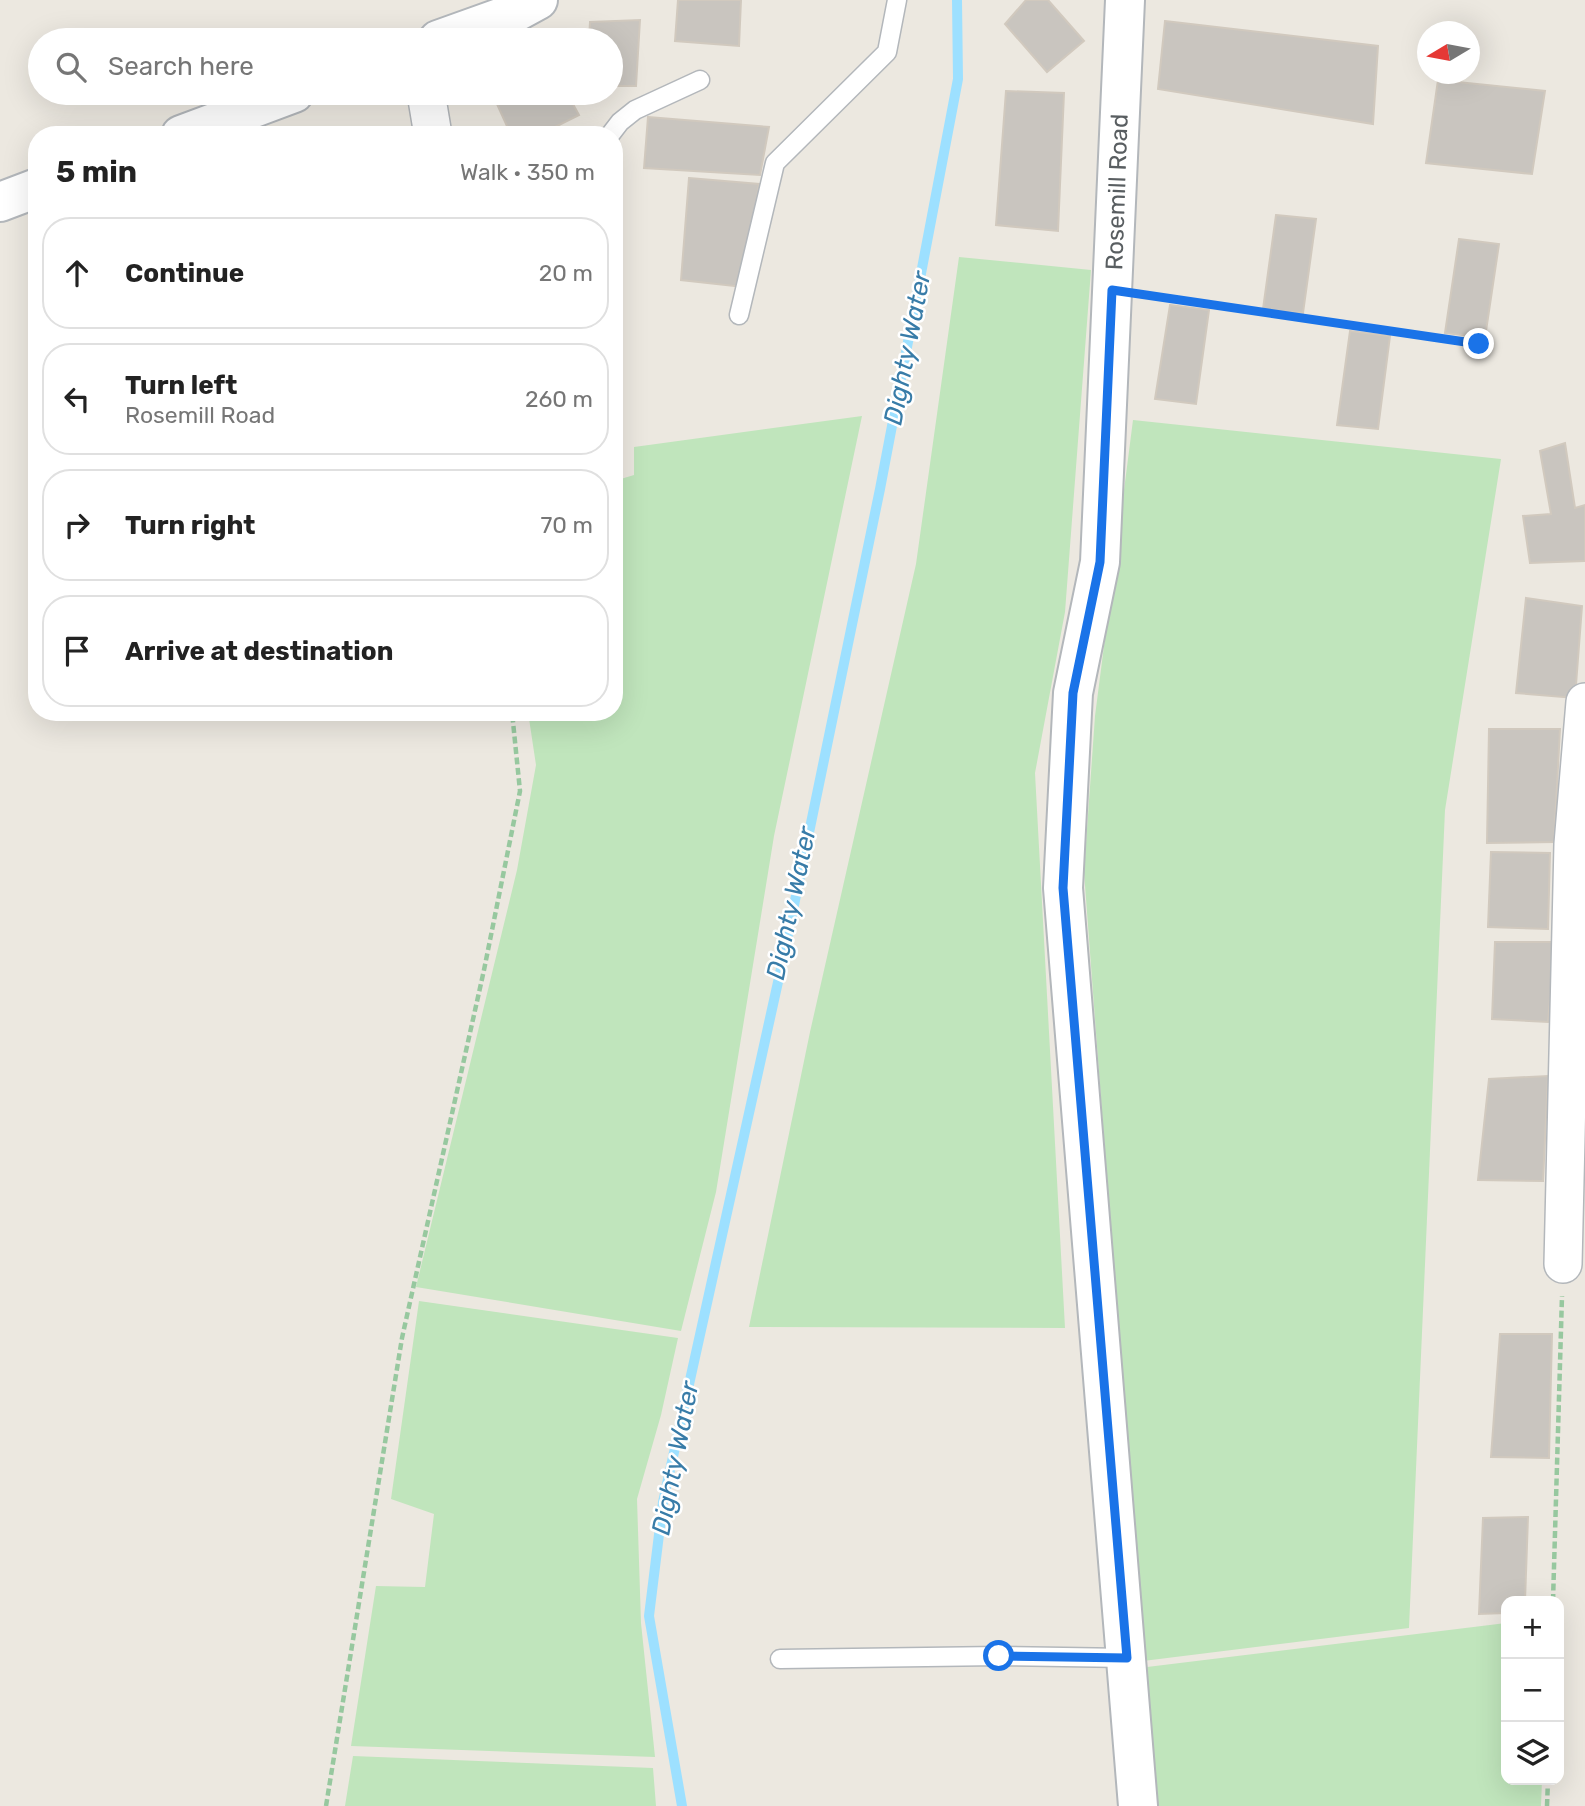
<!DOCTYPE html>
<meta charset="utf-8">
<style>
body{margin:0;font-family:Rubik,sans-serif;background:#f6f6f6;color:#222}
.controls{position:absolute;right:21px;bottom:21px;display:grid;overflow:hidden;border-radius:14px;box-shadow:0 7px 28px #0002}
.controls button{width:63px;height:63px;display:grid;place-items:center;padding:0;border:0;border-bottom:2px solid #e0e0e0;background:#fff;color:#222;font:35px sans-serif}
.compass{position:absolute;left:1417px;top:21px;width:63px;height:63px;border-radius:50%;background:#fff;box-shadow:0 7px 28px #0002;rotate:260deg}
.stop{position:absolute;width:21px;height:21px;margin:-16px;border:5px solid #1a73e8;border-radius:50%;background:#fff}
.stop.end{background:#1a73e8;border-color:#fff;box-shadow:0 2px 7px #0008}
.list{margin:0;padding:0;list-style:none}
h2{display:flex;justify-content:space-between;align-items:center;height:91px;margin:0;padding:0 28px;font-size:30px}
h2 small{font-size:23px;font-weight:400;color:#767676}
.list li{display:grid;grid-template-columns:46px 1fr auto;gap:21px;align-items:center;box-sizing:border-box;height:112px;margin:0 14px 14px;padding:0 14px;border:2px solid #e0e0e0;border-radius:28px}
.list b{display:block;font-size:26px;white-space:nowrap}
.list p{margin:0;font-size:23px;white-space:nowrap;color:#767676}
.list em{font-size:23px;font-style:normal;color:#767676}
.icon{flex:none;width:38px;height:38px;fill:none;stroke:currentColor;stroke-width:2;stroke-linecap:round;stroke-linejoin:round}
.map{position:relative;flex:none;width:1585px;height:1806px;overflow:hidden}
.search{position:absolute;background:#fff;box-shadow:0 7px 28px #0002;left:28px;top:28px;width:595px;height:77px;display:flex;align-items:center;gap:18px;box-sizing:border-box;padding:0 24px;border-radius:38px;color:#767676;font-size:26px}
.panel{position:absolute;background:#fff;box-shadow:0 7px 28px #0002;left:28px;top:126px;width:595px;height:595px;border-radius:28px}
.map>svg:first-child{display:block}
.green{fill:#c0e5bc}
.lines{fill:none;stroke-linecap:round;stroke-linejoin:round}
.stream{stroke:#9de0ff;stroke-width:10}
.building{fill:#c9c5bf;stroke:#d1c9be;stroke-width:2}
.service-casing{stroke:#b3b7bb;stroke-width:21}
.minor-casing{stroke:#b3b7bb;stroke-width:40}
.tertiary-casing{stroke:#b3b7bb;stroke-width:42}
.path{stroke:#97c89f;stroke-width:4.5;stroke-dasharray:7 3.5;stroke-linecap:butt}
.service{stroke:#fff;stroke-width:18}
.minor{stroke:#fff;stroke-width:37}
.tertiary{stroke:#fff;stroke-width:38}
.route{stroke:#1a73e8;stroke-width:9}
.labels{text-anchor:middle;stroke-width:5;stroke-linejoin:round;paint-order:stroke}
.street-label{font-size:24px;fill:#595e61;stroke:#fff}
.water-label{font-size:26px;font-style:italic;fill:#387ca8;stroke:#fff}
</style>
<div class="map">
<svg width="1585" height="1806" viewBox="0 0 1585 1806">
<rect width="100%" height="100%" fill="#ece8e0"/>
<path class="green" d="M 959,257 L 1091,270 L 1065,612 L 1035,773 L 1065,1328 L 749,1327 L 810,1032 L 916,564 Z
M 862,416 L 774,836 L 716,1192 L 681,1331 L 416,1287 L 517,870 L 536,765 L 528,712 L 614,712 L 614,481 L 634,475 L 634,447 Z
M 1133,420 L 1501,459 L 1445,810 L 1409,1628 L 1143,1661 L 1084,872 L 1095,716 Z
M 419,1301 L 678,1338 L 661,1415 L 637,1499 L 641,1623 L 655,1757 L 351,1746 L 376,1586 L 425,1587 L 434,1514 L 391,1499 Z
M 1506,1623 L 1506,1780 L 1542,1780 L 1541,1806 L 1157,1806 L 1147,1667 Z
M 353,1756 L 653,1768 L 656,1806 L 345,1806 Z"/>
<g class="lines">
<path class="stream" d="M 682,1806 L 649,1616 L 663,1502 L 780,973 L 880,489 L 958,79 L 957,0"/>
</g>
<path class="building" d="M 678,0 L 741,0 L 739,46 L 675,41 Z
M 1026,0 L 1048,0 L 1084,41 L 1047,72 L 1005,24 Z
M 640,20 L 636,86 L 611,86 L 611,40 L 589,40 L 590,22 Z
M 1165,21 L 1378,46 L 1373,124 L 1158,89 Z
M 1438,80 L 1545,91 L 1532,174 L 1426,163 Z
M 1006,91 L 1064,93 L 1058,231 L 996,225 Z
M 492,93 L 567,93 L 579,115 L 539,135 L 511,135 Z
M 648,117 L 769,127 L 760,175 L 644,168 Z
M 689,178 L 759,184 L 743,287 L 681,280 Z
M 1276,215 L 1316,219 L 1303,313 L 1263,309 Z
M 1459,239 L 1499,244 L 1485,338 L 1445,333 Z
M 1170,305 L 1209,310 L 1196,404 L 1155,399 Z
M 1350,331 L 1390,336 L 1378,429 L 1337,425 Z
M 1565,443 L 1575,508 L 1585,505 L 1585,561 L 1530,563 L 1523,516 L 1551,514 L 1540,451 Z
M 1526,598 L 1582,606 L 1575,698 L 1516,693 Z
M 1489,729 L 1560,729 L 1554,842 L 1487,843 Z
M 1491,852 L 1550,853 L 1548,929 L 1488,927 Z
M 1495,942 L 1555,942 L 1548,1022 L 1492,1019 Z
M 1548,1076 L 1543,1181 L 1478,1180 L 1489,1079 Z
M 1500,1334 L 1552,1334 L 1549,1458 L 1491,1457 Z
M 1528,1517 L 1525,1601 L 1506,1601 L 1506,1613 L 1479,1614 L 1483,1518 Z"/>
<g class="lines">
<g class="service-casing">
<path id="service" d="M 610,135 L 620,122 L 635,110 L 700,80
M 739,315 L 775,163 L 887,52 L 897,0
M 780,1659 L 999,1656 L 1127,1658"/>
</g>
<g class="minor-casing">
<path id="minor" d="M 426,93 L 433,135
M 1563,1264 L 1573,844 L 1585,702"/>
</g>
<g class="tertiary-casing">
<path id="tertiary" d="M 1125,0 L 1100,562 L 1073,693 L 1063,888 L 1138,1806
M 438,40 L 516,12 L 538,0
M 181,135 L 294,93
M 0,202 L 37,188"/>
</g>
<path class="path" d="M 1147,295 L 1479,344
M 1553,1601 L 1562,1296
M 326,1806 L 402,1338 L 484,970 L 520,791 L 512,712
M 1547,1806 L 1548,1780"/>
<use href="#service" class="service"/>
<use href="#minor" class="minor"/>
<use href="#tertiary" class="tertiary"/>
</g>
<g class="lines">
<path class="route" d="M 999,1656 L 1127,1658 L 1063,888 L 1073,693 L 1100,562 L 1112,290 L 1479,344"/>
</g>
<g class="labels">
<g class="street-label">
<text transform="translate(1117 192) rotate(-88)" y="8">Rosemill Road</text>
</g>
<g class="water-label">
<text transform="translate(907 348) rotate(-79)" y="9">Dighty Water</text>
<text transform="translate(791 903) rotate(-78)" y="9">Dighty Water</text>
<text transform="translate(675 1458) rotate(-79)" y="9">Dighty Water</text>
</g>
</g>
</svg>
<div class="controls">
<button>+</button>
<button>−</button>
<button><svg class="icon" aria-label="layers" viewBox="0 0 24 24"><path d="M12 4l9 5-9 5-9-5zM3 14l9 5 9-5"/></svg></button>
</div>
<svg class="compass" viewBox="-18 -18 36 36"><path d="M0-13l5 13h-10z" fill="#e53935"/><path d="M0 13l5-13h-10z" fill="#767676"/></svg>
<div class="stop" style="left:999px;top:1656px"></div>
<div class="stop end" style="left:1479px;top:344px"></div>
<div class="search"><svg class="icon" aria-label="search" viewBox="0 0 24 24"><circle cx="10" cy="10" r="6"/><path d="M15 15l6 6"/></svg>Search here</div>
<section class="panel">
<h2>5 min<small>Walk · 350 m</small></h2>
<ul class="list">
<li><svg class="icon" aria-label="ahead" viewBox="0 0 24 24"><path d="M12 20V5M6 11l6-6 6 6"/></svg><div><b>Continue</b></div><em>20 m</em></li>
<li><svg class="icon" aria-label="left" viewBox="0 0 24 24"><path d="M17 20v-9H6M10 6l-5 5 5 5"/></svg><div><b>Turn left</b><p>Rosemill Road</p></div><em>260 m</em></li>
<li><svg class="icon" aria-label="right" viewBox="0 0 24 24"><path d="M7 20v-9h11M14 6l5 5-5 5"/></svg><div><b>Turn right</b></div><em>70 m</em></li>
<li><svg class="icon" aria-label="arrive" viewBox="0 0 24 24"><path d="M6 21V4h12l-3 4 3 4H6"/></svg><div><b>Arrive at destination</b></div></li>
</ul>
</section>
</div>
